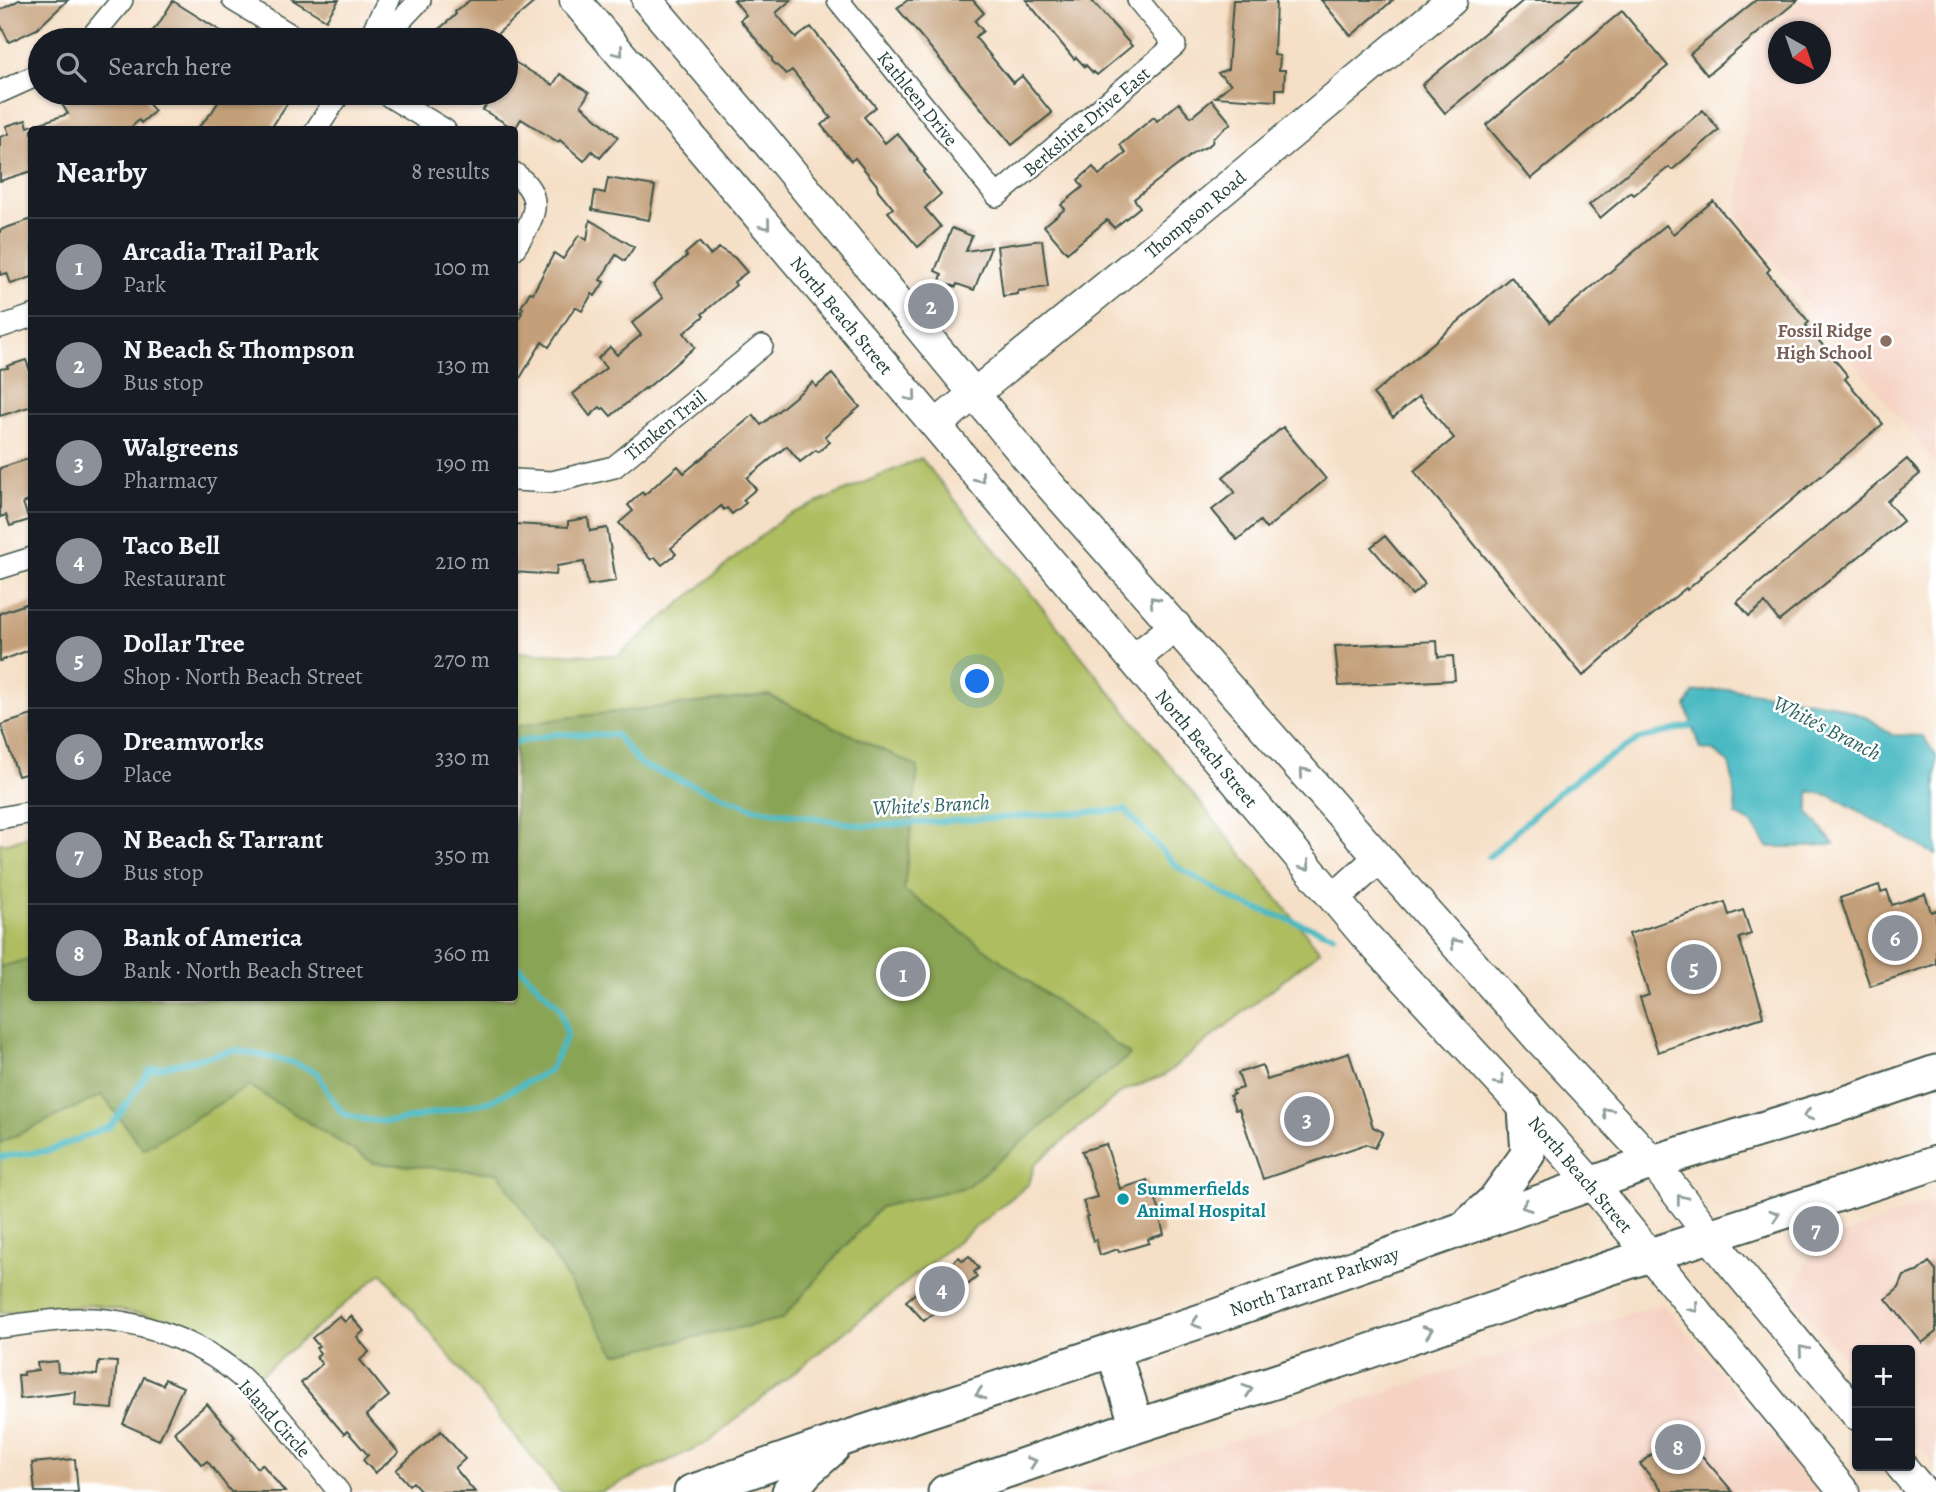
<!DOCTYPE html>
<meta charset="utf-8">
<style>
body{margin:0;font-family:Alegreya,serif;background:#242831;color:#f1f3f6}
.controls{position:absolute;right:21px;bottom:21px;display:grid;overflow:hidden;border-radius:7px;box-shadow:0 2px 5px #0004}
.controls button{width:63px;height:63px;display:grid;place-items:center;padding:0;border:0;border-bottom:2px solid #363941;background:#171b24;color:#f1f3f6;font:35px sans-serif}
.compass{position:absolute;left:1768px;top:21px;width:63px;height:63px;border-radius:50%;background:#171b24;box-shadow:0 2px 5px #0004;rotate:140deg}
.you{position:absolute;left:978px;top:682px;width:24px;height:24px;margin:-18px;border:5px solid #fff;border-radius:50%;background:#1a73e8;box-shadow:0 0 0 10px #1a73e833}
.badge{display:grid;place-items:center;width:46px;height:46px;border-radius:50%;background:#8c9099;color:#fff;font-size:23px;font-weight:700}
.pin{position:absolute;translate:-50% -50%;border:4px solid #fff;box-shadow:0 2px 7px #0006}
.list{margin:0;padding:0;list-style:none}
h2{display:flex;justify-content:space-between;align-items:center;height:91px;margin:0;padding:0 28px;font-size:30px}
h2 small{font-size:23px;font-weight:400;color:#9ea1a6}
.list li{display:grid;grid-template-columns:46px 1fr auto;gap:21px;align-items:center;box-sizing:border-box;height:98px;padding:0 28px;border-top:2px solid #363941}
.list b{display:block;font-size:26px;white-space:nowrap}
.list p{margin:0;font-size:23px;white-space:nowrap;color:#9ea1a6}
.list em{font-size:23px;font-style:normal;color:#9ea1a6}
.icon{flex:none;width:38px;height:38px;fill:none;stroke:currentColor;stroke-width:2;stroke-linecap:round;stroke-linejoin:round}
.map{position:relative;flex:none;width:1936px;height:1492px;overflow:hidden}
.search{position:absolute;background:#171b24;box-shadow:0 2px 5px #0004;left:28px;top:28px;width:490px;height:77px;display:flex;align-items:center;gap:18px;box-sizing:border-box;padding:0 24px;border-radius:38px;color:#9ea1a6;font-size:26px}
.panel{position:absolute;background:#171b24;box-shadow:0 2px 5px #0004;left:28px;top:126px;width:490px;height:875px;border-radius:7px}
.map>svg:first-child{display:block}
.built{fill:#f5d2c2;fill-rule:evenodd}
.green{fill:#aebd60;stroke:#667d4a;stroke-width:2}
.forest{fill:#8aa456;stroke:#547045;stroke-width:2}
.water{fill:#4ab9c2;stroke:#347b7b;stroke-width:2}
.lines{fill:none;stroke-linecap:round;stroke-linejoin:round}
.stream{stroke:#4ab9c2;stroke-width:6}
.building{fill:#c4a07a}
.street-casing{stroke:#3f554a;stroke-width:24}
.secondary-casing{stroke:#3f554a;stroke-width:33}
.primary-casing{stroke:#3f554a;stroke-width:37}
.street{stroke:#fff;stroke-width:21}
.secondary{stroke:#fff;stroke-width:30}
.primary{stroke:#fff;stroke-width:33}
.oneway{stroke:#8f9e9a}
.education-dot{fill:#8d6e63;stroke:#fff;stroke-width:2.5}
.culture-dot{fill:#0f9aa8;stroke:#fff;stroke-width:2.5}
.labels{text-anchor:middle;stroke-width:5;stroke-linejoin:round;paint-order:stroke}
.street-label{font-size:19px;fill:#1f3d34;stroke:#fff}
.education-label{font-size:19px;font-weight:bold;fill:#785e54;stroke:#fff;text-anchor:end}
.culture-label{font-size:19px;font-weight:bold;fill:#0d838f;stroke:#fff;text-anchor:start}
.water-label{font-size:21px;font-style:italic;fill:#2c625f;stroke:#fff}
</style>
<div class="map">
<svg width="1936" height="1492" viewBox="0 0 1936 1492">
<rect width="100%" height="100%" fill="#fff"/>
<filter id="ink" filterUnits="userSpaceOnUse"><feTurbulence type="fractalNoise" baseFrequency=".0143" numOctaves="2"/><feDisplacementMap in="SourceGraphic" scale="14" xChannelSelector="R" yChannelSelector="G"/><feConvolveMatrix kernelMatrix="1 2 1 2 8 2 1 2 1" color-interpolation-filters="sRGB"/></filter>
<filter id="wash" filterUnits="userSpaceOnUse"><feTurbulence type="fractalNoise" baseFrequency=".00686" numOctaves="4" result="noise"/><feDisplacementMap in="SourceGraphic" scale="28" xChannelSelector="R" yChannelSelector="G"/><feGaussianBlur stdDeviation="1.57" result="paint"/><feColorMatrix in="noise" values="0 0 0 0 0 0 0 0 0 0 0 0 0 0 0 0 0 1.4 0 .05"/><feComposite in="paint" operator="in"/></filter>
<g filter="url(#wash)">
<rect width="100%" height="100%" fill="#f5dfc6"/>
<path class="built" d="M 1803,0 L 1936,0 L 1936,464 L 1738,217 L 1753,43 ZM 1778,32 L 1820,32 L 1820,74 L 1778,74 Z
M 1936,1199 L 1936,1467 L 1910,1436 L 1910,1350 L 1857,1350 L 1857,1374 L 1791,1296 L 1813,1247 Z
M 1662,1303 L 1820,1492 L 1076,1492 L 1081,1490 Z"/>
<path class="green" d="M 921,458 L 1320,951 L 1163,1076 L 1123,1091 L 1035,1164 L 1029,1184 L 705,1444 L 601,1492 L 560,1492 L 382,1273 L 259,1376 L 221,1346 L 172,1321 L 95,1305 L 0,1313 L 0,843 L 8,843 L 31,835 L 32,998 L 514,998 L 515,652 L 617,656 L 784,517 Z"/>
<path class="forest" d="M 768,695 L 918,767 L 904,890 L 1130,1055 L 966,1187 L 880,1207 L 782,1319 L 616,1354 L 499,1173 L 374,1163 L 249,1086 L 143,1149 L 102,1095 L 0,1143 L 0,967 L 31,958 L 32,998 L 514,998 L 515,727 L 563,718 Z"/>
<path class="water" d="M 1731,689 L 1831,704 L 1870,719 L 1892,735 L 1923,736 L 1936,756 L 1936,855 L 1832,796 L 1809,791 L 1809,814 L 1834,844 L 1802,847 L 1768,847 L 1752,824 L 1736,815 L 1733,781 L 1729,763 L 1713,751 L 1700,749 L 1686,706 L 1694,692 Z"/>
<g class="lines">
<path class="stream" d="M 514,743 L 556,734 L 616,735 L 641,765 L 753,808 L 865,826 L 1125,810 L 1176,866 L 1238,902 L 1333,935
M 1489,857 L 1555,795 L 1592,767 L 1640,739 L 1697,724
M 0,1157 L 48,1151 L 111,1126 L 150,1070 L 236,1050 L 291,1062 L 318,1073 L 329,1095 L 343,1114 L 367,1120 L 393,1122 L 491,1101 L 550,1070 L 567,1035 L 560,1008 L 514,962"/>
</g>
<g id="blocks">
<path class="building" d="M 19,0 L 68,0 L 37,29 L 9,42 L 0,24 L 0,10 Z
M 293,0 L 339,0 L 326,20 Z
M 470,0 L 537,0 L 497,34 L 502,40 L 426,40 L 452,18 L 456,14 L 455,12 Z
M 734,0 L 791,0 L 776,13 L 796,38 L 811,27 L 876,107 L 864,117 L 885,143 L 897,133 L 918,159 L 917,160 L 925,170 L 923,172 L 941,194 L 925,208 L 941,227 L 918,247 L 888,212 L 893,208 L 878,190 L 877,185 L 855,158 L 851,161 L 821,125 L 831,118 L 792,70 L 786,74 L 772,61 L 772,58 L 740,20 L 746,15 Z
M 908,0 L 973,0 L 984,13 L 975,21 L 983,31 L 975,37 L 1013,83 L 1022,76 L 1052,113 L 1012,145 L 897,8 Z
M 1026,0 L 1091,0 L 1132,46 L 1097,75 L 1094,72 L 1093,73 L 1086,65 L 1085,67 L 1076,57 L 1074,59 Z
M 1233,0 L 1276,0 L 1274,55 L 1280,56 L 1279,70 L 1285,70 L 1284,89 L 1276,89 L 1276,101 L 1215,97 L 1231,84 L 1218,73 L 1228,69 Z
M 1321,0 L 1393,0 L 1351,36 Z
M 1524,0 L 1582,0 L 1445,113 L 1422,85 Z
M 1756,0 L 1798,0 L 1707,75 L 1690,54 Z
M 173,1 L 235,40 L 144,40 L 158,25 Z
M 1622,11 L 1668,66 L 1531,179 L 1486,125 Z
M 513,61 L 553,85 L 560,74 L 589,93 L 581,105 L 618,137 L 600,158 L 592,151 L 584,161 L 560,140 L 558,142 L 521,119 L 515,129 L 483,110 L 494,93 L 506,93 L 506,73 Z
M 81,93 L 155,93 L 146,101 L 155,111 L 141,123 L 139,120 L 128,130 L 32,130 L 32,171 L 0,181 L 0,137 L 9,134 L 6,126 L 26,120 L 28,127 L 68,114 L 62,104 Z
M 224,93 L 294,93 L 270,130 L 196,130 L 212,112 Z
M 1212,100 L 1231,123 L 1213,138 L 1212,143 L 1206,147 L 1195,152 L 1134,199 L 1140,207 L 1114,228 L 1107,220 L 1067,253 L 1044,226 L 1065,209 L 1061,205 L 1083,187 L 1078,180 L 1093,167 L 1099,175 L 1126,153 L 1120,145 L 1154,117 L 1157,121 L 1179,103 L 1191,117 Z
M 1703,110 L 1719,130 L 1672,170 L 1669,167 L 1634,195 L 1631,192 L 1600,218 L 1589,205 Z
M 608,178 L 655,186 L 649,220 L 592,210 L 595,191 L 605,193 Z
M 1713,201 L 1770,269 L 1767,272 L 1809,322 L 1806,325 L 1848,376 L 1845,379 L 1883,424 L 1700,577 L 1701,578 L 1687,590 L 1686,588 L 1640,625 L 1583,676 L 1414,471 L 1454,438 L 1419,396 L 1393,418 L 1373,394 L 1511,277 L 1550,322 L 1666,225 L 1673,234 Z
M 32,219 L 32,277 L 11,284 L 7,273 L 0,275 L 0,230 Z
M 590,220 L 634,247 L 625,261 L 616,255 L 600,280 L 604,282 L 595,296 L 592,294 L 582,311 L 575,307 L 549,347 L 542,342 L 514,388 L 514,325 L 522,313 L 520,312 L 523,308 L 521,307 L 530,292 L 533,293 L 554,253 L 563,259 L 579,235 L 587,240 Z
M 952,228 L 972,236 L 966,251 L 991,247 L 974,290 L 957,284 L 956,287 L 940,281 L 942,274 L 935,271 Z
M 1042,240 L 1048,287 L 1018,291 L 1018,294 L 1003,296 L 997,246 Z
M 699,242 L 710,255 L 719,248 L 735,258 L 747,272 L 734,282 L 736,285 L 702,314 L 704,316 L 684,333 L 695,347 L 646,389 L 645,388 L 611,416 L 604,408 L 602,409 L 600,407 L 590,416 L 573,394 L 606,368 L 598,358 L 610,347 L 617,355 L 641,335 L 632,323 L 663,298 L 653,285 L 687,256 L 685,254 Z
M 26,360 L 32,376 L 32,406 L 0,416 L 0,369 L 8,368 L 7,366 Z
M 832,374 L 860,407 L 825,436 L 830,442 L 818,452 L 816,450 L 800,462 L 787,446 L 747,478 L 756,489 L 743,500 L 746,503 L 732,514 L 727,508 L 724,510 L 721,506 L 671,548 L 676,554 L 662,565 L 655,557 L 651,560 L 619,523 L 633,511 L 628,505 L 642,492 L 644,495 L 678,466 L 684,473 L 753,415 L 761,425 L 813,382 L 816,387 Z
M 1283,427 L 1326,479 L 1266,529 L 1260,521 L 1237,540 L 1212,510 L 1235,492 L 1223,477 Z
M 28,459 L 32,467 L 32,500 L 23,503 L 29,520 L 10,526 L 6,515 L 0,517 L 0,468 Z
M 1907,459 L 1920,474 L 1887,501 L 1903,521 L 1779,621 L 1765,603 L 1749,616 L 1737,602 Z
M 588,518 L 590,531 L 607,528 L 616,581 L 588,585 L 584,562 L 557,566 L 556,575 L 514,572 L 514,524 L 568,527 L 568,521 Z
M 1385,536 L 1425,584 L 1412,595 L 1371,547 Z
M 32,602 L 32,649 L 0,661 L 0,613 Z
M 1437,641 L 1438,657 L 1453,656 L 1455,680 L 1339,686 L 1335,646 Z
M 32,715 L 32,772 L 18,776 L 1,725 Z
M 1879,885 L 1881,892 L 1887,890 L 1892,905 L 1925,894 L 1931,912 L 1936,910 L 1936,964 L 1870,986 L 1840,898 Z
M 1725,902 L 1729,915 L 1743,910 L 1751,934 L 1739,938 L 1762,1008 L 1761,1009 L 1763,1017 L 1658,1052 L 1640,998 L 1649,995 L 1629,934 Z
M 1349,1053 L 1373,1127 L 1383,1132 L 1375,1148 L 1366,1144 L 1263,1179 L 1239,1109 L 1235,1110 L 1230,1096 L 1234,1094 L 1233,1091 L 1243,1088 L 1238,1073 L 1262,1065 L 1267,1080 Z
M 1106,1144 L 1120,1189 L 1147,1180 L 1152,1195 L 1154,1194 L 1162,1218 L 1160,1219 L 1164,1234 L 1148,1239 L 1149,1243 L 1119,1252 L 1118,1249 L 1100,1255 L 1096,1240 L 1093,1241 L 1086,1217 L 1088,1216 L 1083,1201 L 1097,1197 L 1082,1151 Z
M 969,1256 L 979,1268 L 974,1272 L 977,1277 L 924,1321 L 906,1301 L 959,1257 L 963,1261 Z
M 1929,1262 L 1936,1270 L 1936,1332 L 1922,1343 L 1886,1299 L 1899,1288 L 1904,1276 L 1917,1272 Z
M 339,1316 L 345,1322 L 351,1316 L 364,1331 L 357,1337 L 369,1352 L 360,1360 L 389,1396 L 366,1415 L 399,1453 L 375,1473 L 363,1460 L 368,1455 L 347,1431 L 344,1434 L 301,1383 L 322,1364 L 316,1357 L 320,1353 L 316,1348 L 319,1346 L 312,1338 Z
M 57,1361 L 58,1372 L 97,1375 L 99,1361 L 117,1362 L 113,1409 L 75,1406 L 76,1392 L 20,1399 L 18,1375 L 24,1375 L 23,1372 L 38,1370 L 37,1363 Z
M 144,1377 L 163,1385 L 165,1379 L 183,1387 L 159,1440 L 123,1424 Z
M 207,1404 L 235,1437 L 233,1438 L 257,1468 L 262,1464 L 285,1492 L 231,1492 L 207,1461 L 202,1465 L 174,1432 Z
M 1680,1430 L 1733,1492 L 1664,1492 L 1640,1464 Z
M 441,1431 L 465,1459 L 455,1468 L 475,1492 L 422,1492 L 413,1482 L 409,1485 L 396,1470 Z
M 75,1459 L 78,1492 L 35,1492 L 32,1463 Z"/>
</g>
</g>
<g filter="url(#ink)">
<use href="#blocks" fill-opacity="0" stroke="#3f554a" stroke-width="2"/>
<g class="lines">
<g class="street-casing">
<path id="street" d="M 233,0 L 299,40
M 838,0 L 997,196 L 1175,45 L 1138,0
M 89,40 L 122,0
M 368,40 L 389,0
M 382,40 L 420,0
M 0,92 L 40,74
M 384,93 L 445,130
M 316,130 L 340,93
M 514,173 C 548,198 533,220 514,249
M 0,327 L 32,316
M 514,480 L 552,482 L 614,467 L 762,346
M 0,568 L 32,558
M 0,818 L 32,812
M 0,1327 C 35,1323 71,1316 106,1320 C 153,1325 207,1346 242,1378 C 279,1412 308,1454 339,1492"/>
</g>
<g class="secondary-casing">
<path id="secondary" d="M 575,0 L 987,486 L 1363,933 L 1525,1109 L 1591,1183 L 1844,1492
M 647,0 L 757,130 L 1041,475 L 1538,1038 L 1653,1162 L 1727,1258 L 1857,1415
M 936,425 L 1166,238 L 1452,0
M 1133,660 L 1176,626
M 1334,899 L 1379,858
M 1901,1466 L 1923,1492"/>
</g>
<g class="primary-casing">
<path id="primary" d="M 1471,1222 L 1494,1201 L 1528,1154 L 1525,1109
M 1113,1350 L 1137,1426
M 691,1492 L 846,1438 L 1210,1318 L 1653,1162 L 1837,1106 L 1936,1072
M 789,1492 L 807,1471 L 833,1448
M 945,1492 L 1137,1426 L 1364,1353 L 1610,1268 L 1936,1163"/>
</g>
<use href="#street" class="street"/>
<use href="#secondary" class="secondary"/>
<use href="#primary" class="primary"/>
</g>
<defs><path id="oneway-chevron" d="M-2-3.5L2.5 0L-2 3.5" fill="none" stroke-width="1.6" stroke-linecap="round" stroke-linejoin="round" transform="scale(1.75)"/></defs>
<g class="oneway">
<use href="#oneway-chevron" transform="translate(619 52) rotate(50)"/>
<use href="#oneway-chevron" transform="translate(766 225) rotate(50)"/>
<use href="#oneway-chevron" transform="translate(912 397) rotate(50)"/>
<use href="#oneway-chevron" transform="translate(980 478) rotate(50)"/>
<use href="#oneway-chevron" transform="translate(1154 601) rotate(-132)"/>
<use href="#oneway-chevron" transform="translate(1304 772) rotate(-131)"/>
<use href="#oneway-chevron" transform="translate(1306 866) rotate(50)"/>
<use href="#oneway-chevron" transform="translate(1455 943) rotate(-131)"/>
<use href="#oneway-chevron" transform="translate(1500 1081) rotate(47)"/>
<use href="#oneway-chevron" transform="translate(1607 1112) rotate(-133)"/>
<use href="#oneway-chevron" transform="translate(1808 1115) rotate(163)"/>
<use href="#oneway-chevron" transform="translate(1681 1199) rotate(-128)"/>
<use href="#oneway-chevron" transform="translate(1526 1206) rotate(160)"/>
<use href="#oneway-chevron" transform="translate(1775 1215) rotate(-18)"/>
<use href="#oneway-chevron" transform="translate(1694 1308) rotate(51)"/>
<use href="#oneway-chevron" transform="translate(1196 1323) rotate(162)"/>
<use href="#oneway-chevron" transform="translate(1428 1331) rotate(-19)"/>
<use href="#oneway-chevron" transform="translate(1803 1350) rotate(-130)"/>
<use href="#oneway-chevron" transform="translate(1248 1390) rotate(-18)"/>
<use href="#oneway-chevron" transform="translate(980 1394) rotate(162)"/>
<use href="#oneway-chevron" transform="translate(1032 1462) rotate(-19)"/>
</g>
</g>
<circle class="education-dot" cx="1886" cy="341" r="7"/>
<circle class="culture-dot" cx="1123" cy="1199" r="7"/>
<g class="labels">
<g class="street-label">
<text transform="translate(918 98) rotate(51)" y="7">Kathleen Drive</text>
<text transform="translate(1086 121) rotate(-40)" y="7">Berkshire Drive East</text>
<text transform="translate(1195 214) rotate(-40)" y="7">Thompson Road</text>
<text transform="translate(842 315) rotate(50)" y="7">North Beach Street</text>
<text transform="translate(665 425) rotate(-39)" y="7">Timken Trail</text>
<text transform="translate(1207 748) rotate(50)" y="7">North Beach Street</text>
<text transform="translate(1581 1174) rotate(49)" y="7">North Beach Street</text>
<text transform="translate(1314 1281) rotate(-19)" y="7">North Tarrant Parkway</text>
<text transform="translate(275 1418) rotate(48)" y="7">Island Circle</text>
</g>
<g class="education-label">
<text x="1872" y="337">Fossil Ridge<tspan x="1872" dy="22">High School</tspan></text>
</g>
<g class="culture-label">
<text x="1137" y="1195">Summerfields<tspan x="1137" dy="22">Animal Hospital</tspan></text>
</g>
<g class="water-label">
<text transform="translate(1827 728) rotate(27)" y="7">White's Branch</text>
<text transform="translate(931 805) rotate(-3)" y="7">White's Branch</text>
</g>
</g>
</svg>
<div class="controls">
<button>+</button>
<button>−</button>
</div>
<svg class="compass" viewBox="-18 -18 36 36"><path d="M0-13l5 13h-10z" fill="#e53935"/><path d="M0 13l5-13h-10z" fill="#9ea1a6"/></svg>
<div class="you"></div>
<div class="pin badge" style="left:903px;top:974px">1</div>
<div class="pin badge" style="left:931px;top:306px">2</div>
<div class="pin badge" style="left:1307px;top:1119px">3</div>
<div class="pin badge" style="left:942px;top:1289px">4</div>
<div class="pin badge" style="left:1694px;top:967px">5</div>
<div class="pin badge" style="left:1895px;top:938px">6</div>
<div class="pin badge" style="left:1816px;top:1229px">7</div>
<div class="pin badge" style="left:1678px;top:1447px">8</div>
<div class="search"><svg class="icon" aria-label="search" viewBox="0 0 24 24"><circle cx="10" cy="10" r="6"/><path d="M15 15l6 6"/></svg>Search here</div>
<section class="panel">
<h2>Nearby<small>8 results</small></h2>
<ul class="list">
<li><span class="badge">1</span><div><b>Arcadia Trail Park</b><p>Park</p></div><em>100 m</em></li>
<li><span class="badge">2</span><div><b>N Beach &amp; Thompson</b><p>Bus stop</p></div><em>130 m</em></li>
<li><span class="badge">3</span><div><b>Walgreens</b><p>Pharmacy</p></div><em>190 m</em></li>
<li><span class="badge">4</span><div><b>Taco Bell</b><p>Restaurant</p></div><em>210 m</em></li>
<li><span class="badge">5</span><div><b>Dollar Tree</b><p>Shop · North Beach Street</p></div><em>270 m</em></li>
<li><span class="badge">6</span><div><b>Dreamworks</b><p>Place</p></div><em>330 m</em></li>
<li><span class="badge">7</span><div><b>N Beach &amp; Tarrant</b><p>Bus stop</p></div><em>350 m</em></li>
<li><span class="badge">8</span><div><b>Bank of America</b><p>Bank · North Beach Street</p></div><em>360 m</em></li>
</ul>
</section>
</div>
